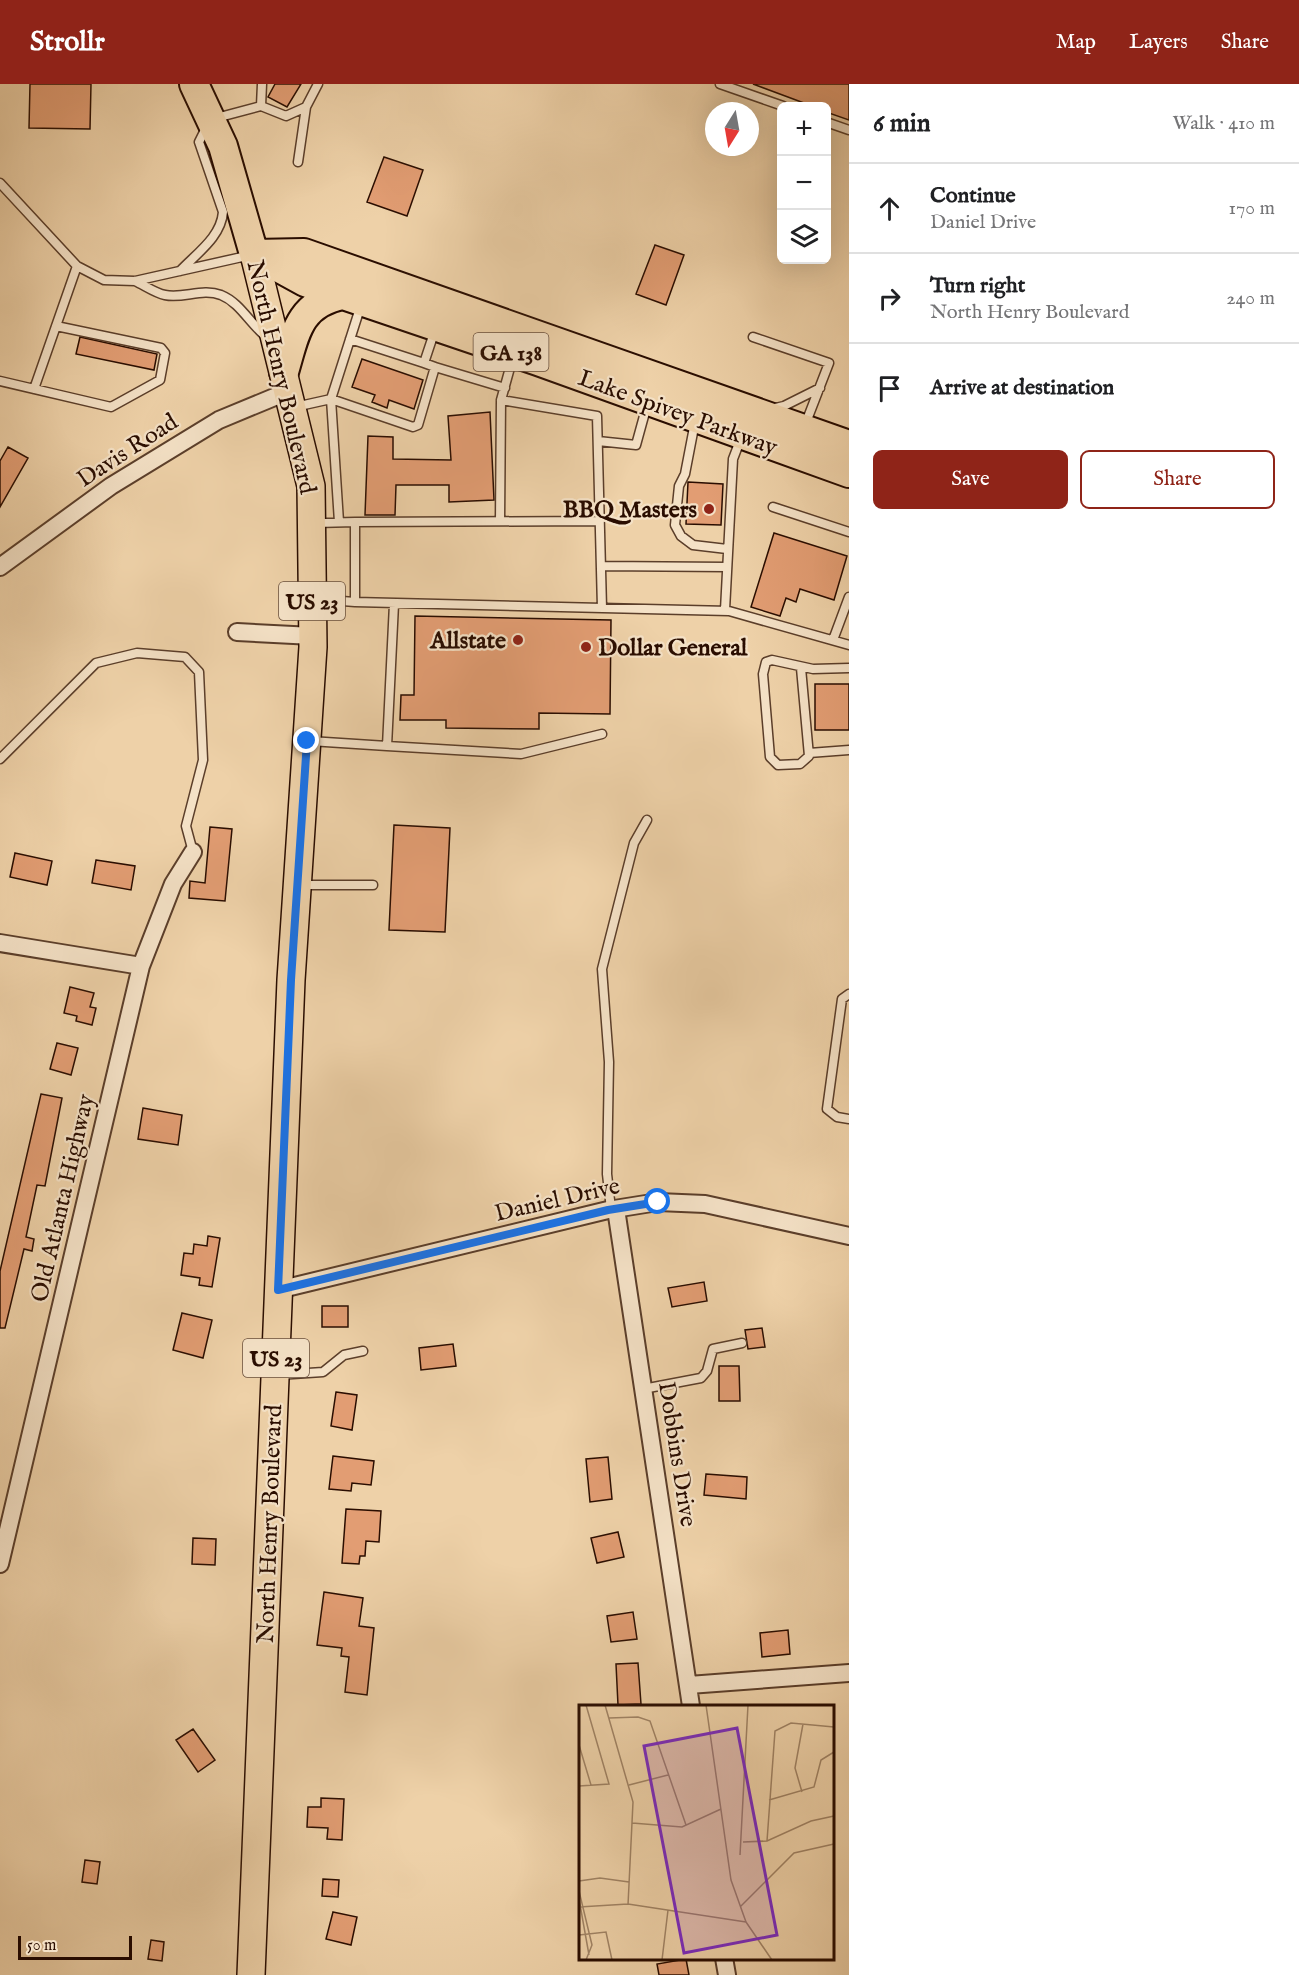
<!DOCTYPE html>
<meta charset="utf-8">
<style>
body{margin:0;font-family:"IM FELL English",serif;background:#f6f6f6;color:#202124}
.controls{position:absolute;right:18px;top:18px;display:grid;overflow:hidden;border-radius:9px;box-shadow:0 6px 24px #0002}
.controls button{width:54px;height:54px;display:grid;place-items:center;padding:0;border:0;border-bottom:2px solid #e0e0e0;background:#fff;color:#202124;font:30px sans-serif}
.compass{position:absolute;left:705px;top:18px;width:54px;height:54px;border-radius:50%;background:#fff;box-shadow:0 6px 24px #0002;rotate:191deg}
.scale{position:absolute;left:18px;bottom:15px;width:114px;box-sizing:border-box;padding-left:6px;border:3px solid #2a0d00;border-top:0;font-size:16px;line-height:21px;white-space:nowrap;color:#2a0d00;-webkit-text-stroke:4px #f4e1c6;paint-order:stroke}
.stop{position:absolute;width:18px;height:18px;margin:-14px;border:4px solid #1a73e8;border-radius:50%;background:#fff}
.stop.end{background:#1a73e8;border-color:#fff;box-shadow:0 2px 6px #0008}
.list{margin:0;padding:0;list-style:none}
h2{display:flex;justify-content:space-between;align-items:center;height:78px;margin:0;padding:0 24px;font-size:26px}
h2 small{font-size:20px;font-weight:400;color:#757577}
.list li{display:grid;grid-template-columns:39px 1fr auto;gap:18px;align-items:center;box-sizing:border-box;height:90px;padding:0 24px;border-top:2px solid #e0e0e0}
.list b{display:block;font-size:22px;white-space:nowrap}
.list p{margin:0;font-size:20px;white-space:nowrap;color:#757577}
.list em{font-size:20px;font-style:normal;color:#757577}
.actions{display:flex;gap:12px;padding:18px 24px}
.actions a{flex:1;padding:14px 0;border:2px solid #8f2418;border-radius:9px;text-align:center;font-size:21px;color:#8f2418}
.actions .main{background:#8f2418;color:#fff}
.icon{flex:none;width:33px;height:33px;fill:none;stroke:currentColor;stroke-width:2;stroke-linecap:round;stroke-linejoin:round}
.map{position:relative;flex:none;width:849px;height:1891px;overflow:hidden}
header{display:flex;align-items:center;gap:36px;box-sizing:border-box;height:84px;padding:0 30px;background:#8f2418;color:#fff}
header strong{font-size:28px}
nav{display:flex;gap:33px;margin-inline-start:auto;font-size:21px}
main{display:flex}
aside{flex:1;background:#fff}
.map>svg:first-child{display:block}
.building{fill:#e29d73;stroke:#2a0d00;stroke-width:1.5}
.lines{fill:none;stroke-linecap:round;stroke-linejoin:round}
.service-casing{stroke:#5b3e2a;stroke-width:11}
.minor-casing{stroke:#5b3e2a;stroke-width:20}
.primary-casing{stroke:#2a0d00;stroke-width:30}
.trunk-casing{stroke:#2a0d00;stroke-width:32}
.service{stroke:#f4e1c6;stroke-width:8}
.minor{stroke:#f4e1c6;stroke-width:16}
.primary{stroke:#eed1a8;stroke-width:27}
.trunk{stroke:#eed1a8;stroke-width:28}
.route{stroke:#1a73e8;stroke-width:8}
.poi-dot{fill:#8f2418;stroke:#f4e1c6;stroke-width:2}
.labels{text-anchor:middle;stroke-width:4.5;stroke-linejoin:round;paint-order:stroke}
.shield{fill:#f4e1c6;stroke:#674d3b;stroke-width:1.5}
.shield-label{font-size:22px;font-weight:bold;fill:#2a0d00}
.street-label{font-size:24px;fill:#2a0d00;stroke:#f4e1c6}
.poi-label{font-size:24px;font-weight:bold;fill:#2a0d00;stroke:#f4e1c6;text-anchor:end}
.inset-road{fill:none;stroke:#a08365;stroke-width:1.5}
.view{fill:#7b2cbf;fill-opacity:0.15;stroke:#7b2cbf;stroke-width:3}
.inset-edge{fill:none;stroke:#2a0d00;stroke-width:3}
</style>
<header>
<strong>Strollr</strong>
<nav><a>Map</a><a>Layers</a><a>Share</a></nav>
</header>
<main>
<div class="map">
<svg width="849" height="1891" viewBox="0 0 849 1891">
<rect width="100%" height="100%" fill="#eed1a8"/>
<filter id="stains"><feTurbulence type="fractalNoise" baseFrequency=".00333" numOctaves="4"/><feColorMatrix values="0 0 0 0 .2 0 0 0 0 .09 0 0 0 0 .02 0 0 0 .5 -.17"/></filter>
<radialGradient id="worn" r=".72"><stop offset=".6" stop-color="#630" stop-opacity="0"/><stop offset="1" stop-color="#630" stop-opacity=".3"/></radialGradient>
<path class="building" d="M 30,0 L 91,0 L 90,45 L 29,44 Z
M 275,0 L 301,0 L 287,23 L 268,13 Z
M 753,0 L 849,0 L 849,36 L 826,28 L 826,22 L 812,22 Z
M 384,73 L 423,86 L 407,132 L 367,118 Z
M 655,161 L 684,171 L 666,221 L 636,210 Z
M 80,253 L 157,270 L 154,286 L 76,270 Z
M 362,275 L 423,296 L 414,325 L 389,316 L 387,324 L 372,318 L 375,311 L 352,303 Z
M 490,328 L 494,416 L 449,418 L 449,401 L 396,401 L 395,431 L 365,431 L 368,352 L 393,353 L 393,375 L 451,376 L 448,332 Z
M 8,363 L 28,374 L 0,423 L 0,377 Z
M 688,398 L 723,400 L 721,441 L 686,440 Z
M 774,449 L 847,472 L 834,516 L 800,505 L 796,518 L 786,514 L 780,532 L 751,523 Z
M 415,532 L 611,536 L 610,630 L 539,629 L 539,645 L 446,644 L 446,636 L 400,636 L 401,611 L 414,611 Z
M 815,600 L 849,600 L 849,646 L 815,646 Z
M 394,741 L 450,744 L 445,848 L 389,846 Z
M 210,743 L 232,745 L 225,817 L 189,814 L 190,797 L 205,799 Z
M 15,769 L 52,777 L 47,801 L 10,793 Z
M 96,776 L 135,782 L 131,806 L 92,799 Z
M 70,903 L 94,909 L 90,923 L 96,924 L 92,941 L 76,937 L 77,932 L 64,929 Z
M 57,959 L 78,964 L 71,991 L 50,985 Z
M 41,1010 L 62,1014 L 45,1102 L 37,1101 L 26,1153 L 34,1155 L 32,1167 L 24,1165 L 5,1244 L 0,1244 L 0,1187 Z
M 143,1024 L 182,1031 L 178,1061 L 138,1055 Z
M 208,1152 L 220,1154 L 212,1203 L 199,1201 L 200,1194 L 181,1191 L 184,1169 L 193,1170 L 194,1160 L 207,1162 Z
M 704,1198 L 707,1217 L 672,1223 L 668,1204 Z
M 322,1222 L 348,1222 L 348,1243 L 322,1243 Z
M 182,1229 L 212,1236 L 203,1274 L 173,1266 Z
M 762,1244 L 765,1263 L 748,1265 L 745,1246 Z
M 453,1260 L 456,1282 L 421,1286 L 419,1264 Z
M 719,1282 L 739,1282 L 740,1317 L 719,1317 Z
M 336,1308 L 357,1311 L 352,1346 L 331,1342 Z
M 333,1372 L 374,1377 L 371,1401 L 352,1399 L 351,1407 L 329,1405 Z
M 608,1373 L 612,1415 L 590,1418 L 586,1375 Z
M 706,1390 L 747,1393 L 746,1415 L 704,1411 Z
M 346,1425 L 381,1427 L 379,1458 L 366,1457 L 365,1472 L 360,1472 L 359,1480 L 342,1479 Z
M 618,1448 L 624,1473 L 597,1479 L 591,1454 Z
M 193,1454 L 216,1455 L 215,1481 L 192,1480 Z
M 324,1508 L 363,1514 L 359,1542 L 374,1544 L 367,1611 L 345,1608 L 349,1573 L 341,1572 L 342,1564 L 317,1561 Z
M 633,1528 L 637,1555 L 611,1558 L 607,1532 Z
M 788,1546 L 790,1570 L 762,1573 L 760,1549 Z
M 638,1579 L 641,1620 L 618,1621 L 616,1580 Z
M 193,1645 L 215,1676 L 198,1688 L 176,1656 Z
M 321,1714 L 344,1715 L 342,1756 L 327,1755 L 328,1744 L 307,1743 L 308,1723 L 321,1723 Z
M 85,1776 L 100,1778 L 97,1800 L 82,1798 Z
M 323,1795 L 339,1796 L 338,1813 L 322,1812 Z
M 333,1828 L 357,1833 L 351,1861 L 326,1855 Z
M 151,1856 L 164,1858 L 162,1877 L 148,1875 Z
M 686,1875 L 689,1891 L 659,1891 L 657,1880 Z"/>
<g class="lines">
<g class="service-casing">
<path id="service" d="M 720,0 L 783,22
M 261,22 L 262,0
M 216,34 L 261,22 L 286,32 L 306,23
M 826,38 L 849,46
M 298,78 L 306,23 L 318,0
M 0,99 L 77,182 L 104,196 L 135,197 L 251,171
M 180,187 C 197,169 221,153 223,128 L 199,58 L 207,42
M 135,197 C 144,201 155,209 165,211 C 183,215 202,204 221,211 C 241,219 251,242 269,255
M 753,253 L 829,279 L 805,341
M 350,255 L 424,279
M 435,283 L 505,304
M 0,297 L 111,323 L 160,296 L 165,269 L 161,264 L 56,242
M 34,305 L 77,182
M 501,316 L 513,273
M 295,323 L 331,315 L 413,343 L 418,341 L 435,283 L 424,279 L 435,246
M 771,325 L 784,322 L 820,304
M 695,338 L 685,390 L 679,402 L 675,441 L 681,452 L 693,461 L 727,465
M 598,357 L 636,361 L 647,321
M 773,423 L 849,448
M 500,437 L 501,316 L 597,332 L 602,524
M 600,437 L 355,438 L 355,518 L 729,527 L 849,561
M 339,438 L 331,315 L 361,221
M 316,439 L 355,438
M 601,482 L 727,483
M 316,515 L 355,518
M 725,526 L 733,375 L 741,354
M 833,556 L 849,513
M 801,584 L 809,672 L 800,680 L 778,681 L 770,673 L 763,590 L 766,578 L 772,576 L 813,585 L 849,584
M 310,657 L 387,662 L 394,520
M 387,662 L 521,670 L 602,650
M 809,669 L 849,666
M 0,675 L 96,579 L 137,569 L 185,573 L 199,588 L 203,676 L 186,742 L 193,768
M 301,801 L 373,801
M 849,910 L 842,915 L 827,1025 L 837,1033 L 849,1035
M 611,1125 L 607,1090 L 609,978 L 602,885 L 634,759 L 647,736
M 278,1291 L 323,1288 L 344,1271 L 363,1267
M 643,1305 L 701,1294 L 707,1287 L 713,1265 L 742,1259"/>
</g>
<g class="minor-casing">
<path id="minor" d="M 0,483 L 111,402 L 219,336 L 289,307
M 237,548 L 313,552
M 0,859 L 141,882
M 616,1125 L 691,1622
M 278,1206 L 608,1126 L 658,1118 L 705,1120 L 849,1152
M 0,1480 L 141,882 L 173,800 L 193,768
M 689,1601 L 849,1589
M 724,1874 L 727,1891"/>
</g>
<g class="primary-casing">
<path id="primary" d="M 251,1891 L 291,896 L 313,563 L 311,402 L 254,170"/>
</g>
<g class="trunk-casing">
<path id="trunk" d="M 194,0 L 223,62 L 254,170
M 254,170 L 305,198 L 538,277 L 849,389
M 254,170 L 304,169 L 849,361
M 284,288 C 295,251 298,220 342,211"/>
</g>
<use href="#service" class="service"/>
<use href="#minor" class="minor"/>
<use href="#primary" class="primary"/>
<use href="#trunk" class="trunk"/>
</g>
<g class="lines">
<path class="route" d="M 307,657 L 291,896 L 278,1206 L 608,1126 L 658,1118"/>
</g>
<g class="poi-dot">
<circle cx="709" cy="425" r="6"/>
<circle cx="518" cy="556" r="6"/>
<circle cx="586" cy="563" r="6"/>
</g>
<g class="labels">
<g class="shield">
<rect x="473.5" y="249" width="75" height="38" rx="4.5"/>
<rect x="279" y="498" width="66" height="38" rx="4.5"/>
<rect x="243" y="1255" width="66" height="38" rx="4.5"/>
</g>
<g class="shield-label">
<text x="511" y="276">GA 138</text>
<text x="312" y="525">US 23</text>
<text x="276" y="1282">US 23</text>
</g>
<g class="street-label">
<text transform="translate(282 293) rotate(77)" y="8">North Henry Boulevard</text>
<text transform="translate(678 328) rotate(20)" y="8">Lake Spivey Parkway</text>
<text transform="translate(127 366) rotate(-33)" y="8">Davis Road</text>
<text transform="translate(62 1114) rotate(-77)" y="8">Old Atlanta Highway</text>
<text transform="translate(557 1115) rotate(-13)" y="8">Daniel Drive</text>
<text transform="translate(678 1370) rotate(81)" y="8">Dobbins Drive</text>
<text transform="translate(269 1440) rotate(-88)" y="8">North Henry Boulevard</text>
</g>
<g class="poi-label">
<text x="697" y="433">BBQ Masters</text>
<text x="506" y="564">Allstate</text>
<text x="598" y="571" text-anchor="start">Dollar General</text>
</g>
</g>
<g transform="translate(579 1621)">
<rect width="255" height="255" fill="#eed1a8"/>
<path class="inset-road" d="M 26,0 L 54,97 L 49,200M 127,0 L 152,175 L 167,217M 30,13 L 59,12 L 71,16 L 107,120M 0,40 L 12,80M 50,80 L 89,70M 0,81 L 30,79 L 7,0M 223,87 L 216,63 L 224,19M 190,95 L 235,82 L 242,55 L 255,47M 53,118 L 103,122 L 142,104M 188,136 L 196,26 L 212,18 L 255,22M 164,137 L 188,136 L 232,116 L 255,111M 161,150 L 169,0M 0,176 L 21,173 L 50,177M 0,186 L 13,240 L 7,255M 0,194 L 10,250M 0,202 L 49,199 L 167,217M 161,202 L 215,148 L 255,139M 167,217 L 193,255M 0,230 L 27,227 L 33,255M 83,255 L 89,205"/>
<path class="view" d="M 158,23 L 198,230 L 105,248 L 65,41 Z"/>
<rect width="255" height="255" class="inset-edge"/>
</g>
<rect width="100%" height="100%" filter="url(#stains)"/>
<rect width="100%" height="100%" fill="url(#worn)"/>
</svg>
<div class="controls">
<button>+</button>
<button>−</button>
<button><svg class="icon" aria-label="layers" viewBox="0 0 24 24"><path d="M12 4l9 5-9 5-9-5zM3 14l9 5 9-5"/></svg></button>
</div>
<svg class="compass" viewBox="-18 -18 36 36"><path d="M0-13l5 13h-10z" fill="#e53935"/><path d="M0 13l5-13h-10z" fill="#757577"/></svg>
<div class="scale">50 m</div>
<div class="stop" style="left:658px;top:1118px"></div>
<div class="stop end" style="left:307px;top:657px"></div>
</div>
<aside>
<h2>6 min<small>Walk · 410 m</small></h2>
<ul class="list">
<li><svg class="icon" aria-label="ahead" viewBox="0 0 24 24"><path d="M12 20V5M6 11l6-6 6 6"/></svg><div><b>Continue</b><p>Daniel Drive</p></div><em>170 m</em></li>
<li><svg class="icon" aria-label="right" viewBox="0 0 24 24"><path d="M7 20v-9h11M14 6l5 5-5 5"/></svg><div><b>Turn right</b><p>North Henry Boulevard</p></div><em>240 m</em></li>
<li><svg class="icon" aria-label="arrive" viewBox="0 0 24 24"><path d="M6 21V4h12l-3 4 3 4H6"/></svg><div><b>Arrive at destination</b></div></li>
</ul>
<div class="actions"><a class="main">Save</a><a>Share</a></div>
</aside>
</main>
